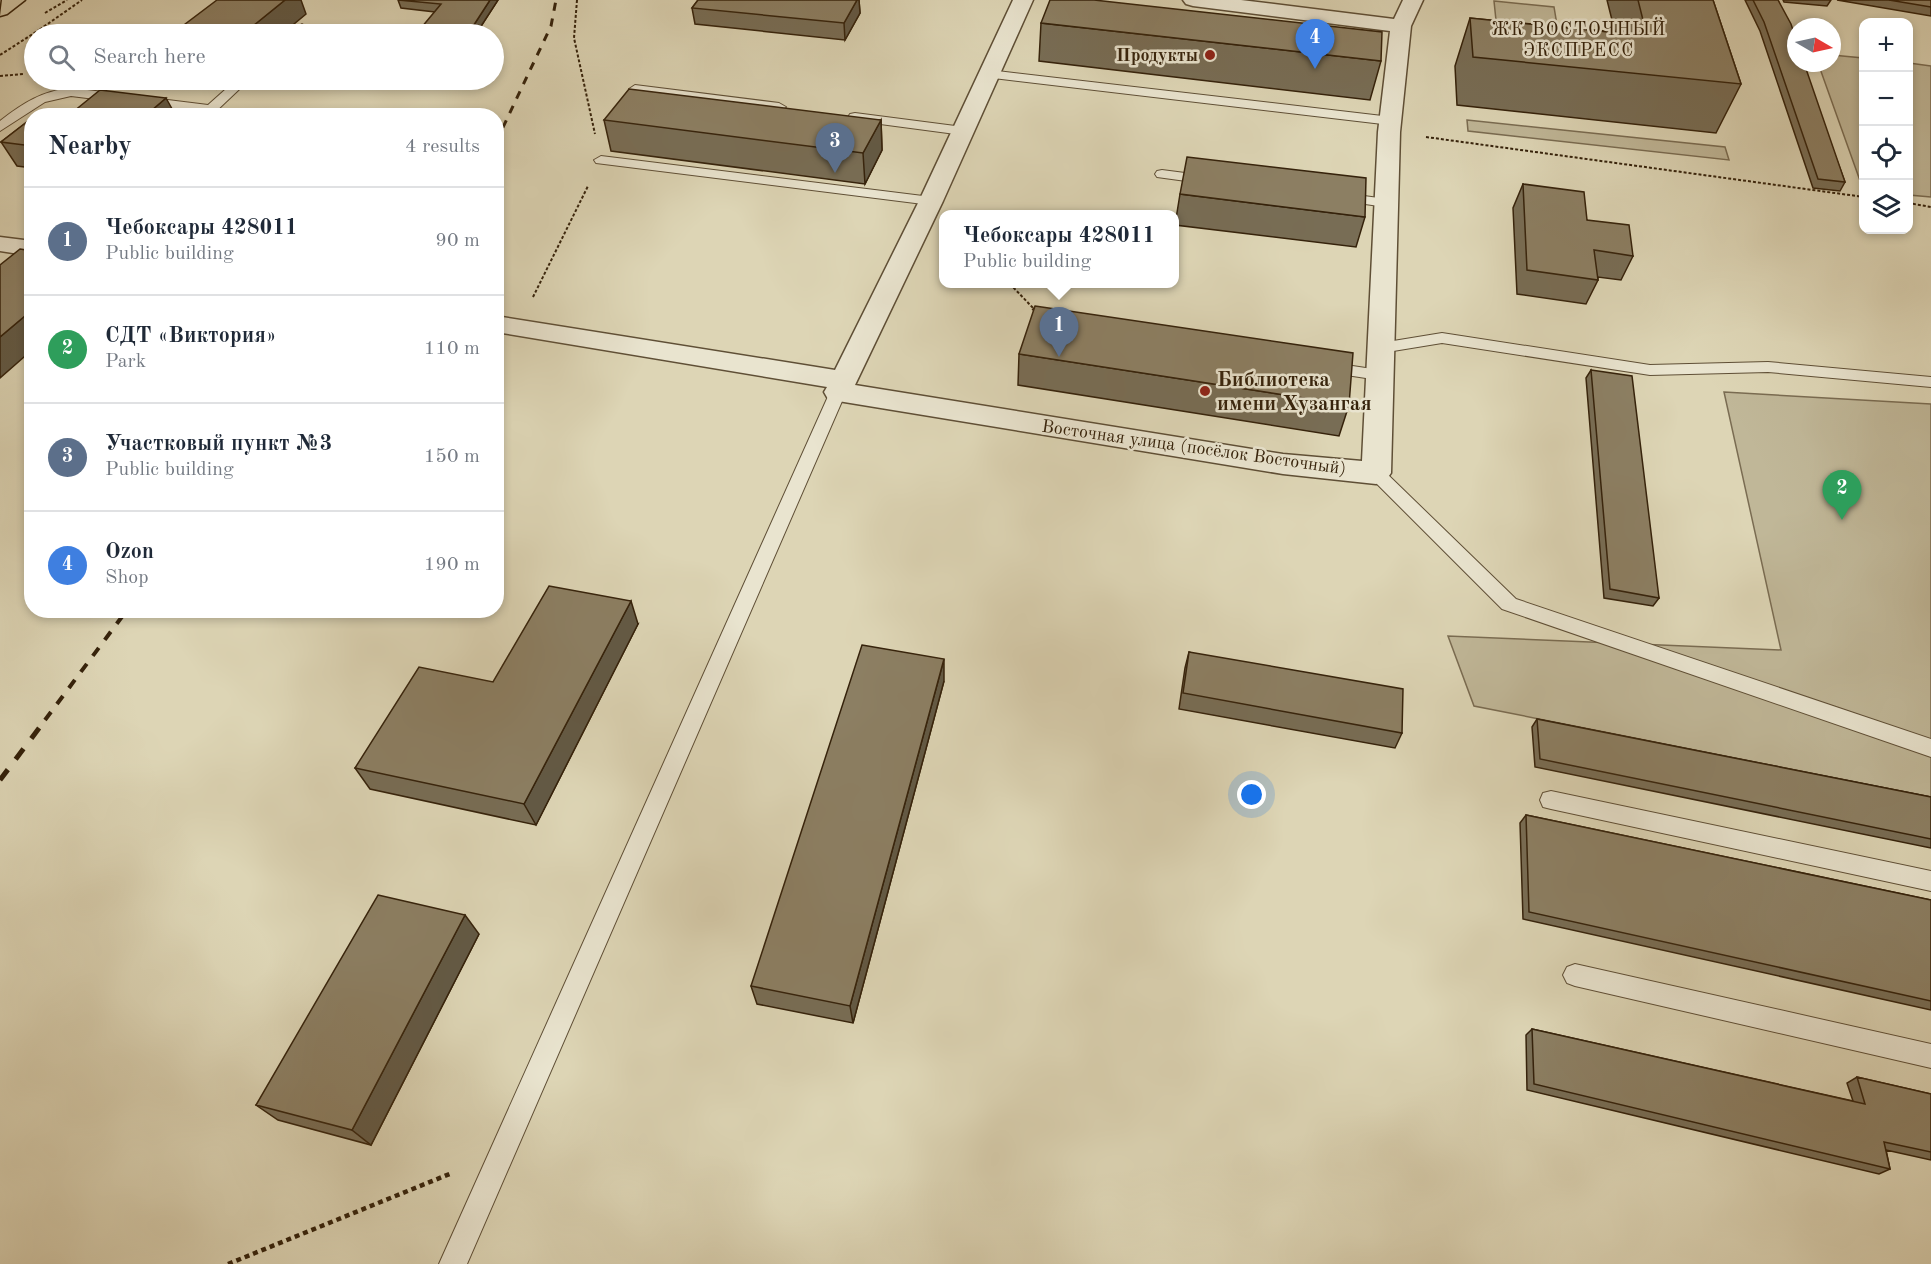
<!DOCTYPE html>
<meta charset="utf-8">
<style>
body{margin:0;font-family:"Old Standard TT",serif;background:#f6f6f7;color:#1f2937}
.controls{position:absolute;right:18px;top:18px;display:grid;overflow:hidden;border-radius:12px;box-shadow:0 3px 9px #0003}
.controls button{width:54px;height:54px;display:grid;place-items:center;padding:0;border:0;border-bottom:2px solid #e0e1e3;background:#fff;color:#1f2937;font:30px sans-serif}
.compass{position:absolute;left:1787px;top:18px;width:54px;height:54px;border-radius:50%;background:#fff;box-shadow:0 3px 9px #0003;rotate:99deg}
.you{position:absolute;left:1252px;top:795px;width:21px;height:21px;margin:-15px;border:4px solid #fff;border-radius:50%;background:#1a73e8;box-shadow:0 0 0 9px #1a73e833}
.badge{display:grid;place-items:center;width:39px;height:39px;border-radius:50%;background:#8f2418;color:#fff;font-size:20px;font-weight:700}
.pin{position:absolute;translate:-50% -50px;filter:drop-shadow(0 2px 3px #0008)}
.pin::after{content:'';position:absolute;top:32px;width:21px;height:18px;background:inherit;clip-path:polygon(0 0,100% 0,50% 100%)}
.popup{position:absolute;left:939px;top:210px;width:240px;height:78px;box-sizing:border-box;display:grid;place-content:center;border-radius:12px;background:#fff;filter:drop-shadow(0 2px 4px #0005);font-size:20px;white-space:nowrap;color:#747a83}
.popup b{font-size:22px;color:#1f2937}
.popup::after{content:'';position:absolute;left:50%;top:100%;margin-left:-12px;border:12px solid transparent;border-top-color:#fff}
.list{margin:0;padding:0;list-style:none}
h2{display:flex;justify-content:space-between;align-items:center;height:78px;margin:0;padding:0 24px;font-size:26px}
h2 small{font-size:20px;font-weight:400;color:#747a83}
.list li{display:grid;grid-template-columns:39px 1fr auto;gap:18px;align-items:center;box-sizing:border-box;height:108px;padding:0 24px;border-top:2px solid #e0e1e3}
.list b{display:block;font-size:22px;white-space:nowrap}
.list p{margin:0;font-size:20px;white-space:nowrap;color:#747a83}
.list em{font-size:20px;font-style:normal;color:#747a83}
.icon{flex:none;width:33px;height:33px;fill:none;stroke:currentColor;stroke-width:2;stroke-linecap:round;stroke-linejoin:round}
.map{position:relative;flex:none;width:1931px;height:1264px;overflow:hidden}
.search{position:absolute;background:#fff;box-shadow:0 3px 9px #0003;left:24px;top:24px;width:480px;height:66px;display:flex;align-items:center;gap:15px;box-sizing:border-box;padding:0 21px;border-radius:33px;color:#747a83;font-size:22px}
.panel{position:absolute;background:#fff;box-shadow:0 3px 9px #0003;left:24px;top:108px;width:480px;height:510px;border-radius:24px}
.map>svg:first-child{display:block}
.green{fill:#c0b798;stroke:#7a6c52;stroke-width:1.5}
.lines{fill:none;stroke-linecap:round;stroke-linejoin:round}
.lane-casing{stroke:#5f4f36;stroke-width:2}
.street-casing{stroke:#5f4f36;stroke-width:3}
.primary-casing{stroke:#35220b;stroke-width:3}
.path-far2{stroke:#35220b;stroke-width:2;stroke-dasharray:3 2;stroke-linecap:butt}
.path-far1{stroke:#35220b;stroke-width:4;stroke-dasharray:4 3;stroke-linecap:butt}
.path{stroke:#35220b;stroke-width:4.5;stroke-dasharray:5 4;stroke-linecap:butt}
.lane{fill:#e9e4cf;fill-rule:evenodd}
.street{fill:#e9e4cf;fill-rule:evenodd}
.primary{fill:#ddd5b5;fill-rule:evenodd}
.rail-far2{stroke:#35220b;stroke-width:3;stroke-dasharray:8 8;stroke-linecap:butt}
.rail-far1{stroke:#35220b;stroke-width:4;stroke-dasharray:10 10;stroke-linecap:butt}
.rail{stroke:#35220b;stroke-width:5;stroke-dasharray:13 13;stroke-linecap:butt}
.wall{fill:#786d55;stroke:#35220b;stroke-width:1.5}
.shaded-wall{fill:#625945;stroke:#35220b;stroke-width:1.5}
.building{fill:#8c7f63;stroke:#35220b;stroke-width:1.5}
.poi-dot{fill:#8f2418;stroke:#e9e4cf;stroke-width:2}
.labels{text-anchor:middle;stroke-width:5;stroke-linejoin:round;paint-order:stroke}
.far-neighbourhood-label{font-size:18px;letter-spacing:1.5px;fill:#35220b;stroke:#e9e4cf}
.far-poi-label{font-size:18px;font-weight:bold;fill:#35220b;stroke:#e9e4cf;text-anchor:end}
.far-street-label{font-size:18px;fill:#35220b;stroke:#e9e4cf}
.poi-label{font-size:21px;font-weight:bold;fill:#35220b;stroke:#e9e4cf;text-anchor:start}
</style>
<div class="map">
<svg width="1931" height="1264" viewBox="0 0 1931 1264">
<rect width="100%" height="100%" fill="#ddd5b5"/>
<filter id="stains"><feTurbulence type="fractalNoise" baseFrequency=".00333" numOctaves="4"/><feColorMatrix values="0 0 0 0 .2 0 0 0 0 .09 0 0 0 0 .02 0 0 0 .5 -.17"/></filter>
<radialGradient id="worn" r=".72"><stop offset=".6" stop-color="#630" stop-opacity="0"/><stop offset="1" stop-color="#630" stop-opacity=".3"/></radialGradient>
<path class="green" d="M 1494,1 L 1554,7 L 1562,55 L 1499,49 Z
M 1832,55 L 1863,58 L 1863,189 L 1818,63 L 1832,63 Z
M 1909,63 L 1931,66 L 1931,197 L 1909,195 Z
M 1467,120 L 1725,147 L 1729,160 L 1468,131 Z
M 1724,392 L 1931,404 L 1931,797 L 1474,706 L 1448,636 L 1781,650 Z"/>
<g class="lines">
<g class="lane-casing">
<path id="lane" d="M 302,24 L 308,28 L 301,34 L 288,34 Z
M 989,70 L 1391,117 L 1398,121 L 1391,125 L 985,77 L 983,74 L 985,71 Z
M 236,80 L 249,80 L 211,116 L 197,116 L 200,112 L 71,96 L 45,102 L 0,131 L 0,121 C 23,103 42,91 71,88 L 208,105 Z
M 635,85 L 779,103 L 786,107 L 779,111 L 630,92 L 629,89 Z
M 855,113 L 963,127 L 970,131 L 963,135 L 850,120 L 848,117 L 850,114 Z
M 601,156 L 931,197 L 938,201 L 931,205 L 596,163 L 594,160 Z
M 1162,170 L 1208,176 L 1215,180 L 1208,184 L 1157,177 L 1155,174 L 1157,171 Z
M 1342,193 L 1386,199 L 1393,203 L 1386,207 L 1337,200 L 1335,197 L 1337,194 Z
M 1442,333 L 1650,365 L 1768,362 L 1931,377 L 1931,387 L 1768,372 L 1650,375 L 1442,343 L 1381,353 L 1373,348 L 1381,343 Z
M 1326,362 L 1379,370 L 1385,371 L 1387,375 L 1385,379 L 1379,380 L 1320,371 L 1318,367 L 1320,363 Z
M 838,386 L 844,388 L 846,392 L 467,1264 L 439,1264 L 830,392 L 832,388 Z
M 1376,467 L 1382,469 L 1516,599 L 1931,739 L 1931,757 L 1502,609 L 1370,477 L 1367,473 L 1370,469 Z
M 1551,791 L 1931,871 L 1931,891 L 1551,809 L 1543,807 L 1540,800 L 1543,793 Z
M 1575,964 L 1931,1044 L 1931,1068 L 1575,986 L 1567,983 L 1563,975 L 1567,967 Z"/>
</g>
<g class="street-casing">
<path id="street" d="M 1013,0 L 1033,0 L 943,201 L 855,385 L 1283,454 L 1362,461 L 1378,132 L 1390,31 L 1193,6 L 1186,4 L 1183,0 L 1241,0 L 1394,19 L 1403,0 L 1423,0 L 1411,26 L 1400,132 L 1391,473 L 1386,480 L 1376,484 L 1283,474 L 838,401 L 828,399 L 824,392 L 827,387 L 496,332 L 496,316 L 835,370 L 919,201 Z
M 0,237 L 32,241 L 32,256 L 0,251 Z"/>
</g>
<g class="primary-casing">
<path id="primary" d="M 2,0 L 25,0 L 7,14 L 0,16 Z"/>
</g>
<path class="path-far2" d="M 577,0 L 574,38 L 595,134
M 45,13 L 67,0
M 38,34 L 39,30 L 82,0
M 0,55 L 39,30
M 32,71 L 34,57
M 0,76 L 23,74
M 1426,137 L 1864,197
M 1908,203 L 1931,207
M 1010,284 L 1035,310
M 533,297 L 588,186"/>
<path class="path-far1" d="M 1033,308 L 1037,312"/>
<path class="path" d="M 228,1264 L 452,1173"/>
<use href="#lane" class="lane"/>
<use href="#street" class="street"/>
<use href="#primary" class="primary"/>
<path class="rail-far2" d="M 496,142 L 551,26 L 556,0"/>
<path class="rail-far1" d="M 45,720 L 127,610"/>
<path class="rail" d="M 0,780 L 46,719"/>
</g>
<path class="wall" d="M 398,0 L 498,0 L 476,34 L 435,12 L 401,8 Z
M 698,0 L 859,0 L 860,13 L 845,40 L 695,24 L 692,8 Z
M 1607,0 L 1713,0 L 1741,84 L 1716,133 L 1457,105 L 1455,66 L 1470,18 L 1615,32 Z
M 1745,0 L 1778,0 L 1845,182 L 1840,191 L 1813,188 L 1760,31 Z
M 1783,0 L 1831,0 L 1827,6 L 1784,2 Z
M 1837,0 L 1931,0 L 1931,16 Z
M 1041,23 L 1381,61 L 1370,100 L 1039,61 Z
M 155,80 L 228,80 L 217,89 L 156,80 Z
M 32,118 L 32,168 L 17,166 L 1,142 Z
M 604,120 L 881,120 L 882,150 L 865,184 L 611,151 Z
M 1523,184 L 1587,220 L 1633,256 L 1621,280 L 1598,277 L 1598,280 L 1586,304 L 1517,294 L 1513,208 Z
M 1180,194 L 1365,217 L 1356,247 L 1175,225 Z
M 1019,354 L 1349,405 L 1339,436 L 1018,385 Z
M 1591,370 L 1659,598 L 1653,606 L 1604,598 L 1586,378 Z
M 638,624 L 536,825 L 370,789 L 355,768 L 493,682 Z
M 1189,652 L 1402,733 L 1395,748 L 1179,709 L 1185,668 Z
M 944,681 L 853,1023 L 757,1004 L 751,986 Z
M 1537,719 L 1931,797 L 1931,848 L 1535,767 L 1532,727 Z
M 1526,815 L 1931,900 L 1931,1010 L 1523,919 L 1520,823 Z
M 479,934 L 371,1145 L 278,1120 L 256,1105 Z
M 1532,1029 L 1853,1101 L 1847,1083 L 1857,1077 L 1931,1094 L 1931,1160 L 1886,1150 L 1890,1169 L 1879,1174 L 1527,1090 L 1526,1035 Z"/>
<path class="shaded-wall" d="M 285,0 L 301,0 L 306,14 L 282,34 L 243,34 Z
M 490,0 L 498,0 L 476,34 L 468,34 Z
M 857,0 L 859,0 L 860,13 L 845,40 L 844,23 Z
M 212,80 L 228,80 L 217,89 Z
M 166,98 L 176,116 L 145,116 Z
M 881,120 L 882,150 L 865,184 L 863,153 Z
M 32,310 L 32,350 L 0,378 L 0,337 Z
M 496,400 L 503,416 L 496,425 Z
M 631,601 L 638,624 L 536,825 L 524,804 Z
M 944,659 L 944,681 L 853,1023 L 850,1006 Z
M 465,915 L 479,934 L 371,1145 L 352,1130 Z"/>
<path class="building" d="M 217,0 L 285,0 L 243,34 L 172,34 Z
M 398,0 L 490,0 L 468,34 L 416,34 L 441,4 Z
M 698,0 L 857,0 L 844,23 L 692,8 Z
M 1050,0 L 1094,0 L 1382,32 L 1381,61 L 1041,23 Z
M 1638,0 L 1713,0 L 1741,84 L 1473,57 L 1470,18 L 1647,36 Z
M 1753,0 L 1778,0 L 1791,24 L 1796,39 L 1796,63 L 1804,63 L 1845,182 L 1818,179 L 1764,22 Z
M 1889,0 L 1931,0 L 1931,7 Z
M 629,89 L 881,120 L 863,153 L 604,120 Z
M 100,90 L 166,98 L 145,116 L 68,116 Z
M 39,113 L 62,116 L 35,116 Z
M 32,118 L 32,146 L 1,142 Z
M 1187,157 L 1366,178 L 1365,217 L 1180,194 Z
M 1523,184 L 1584,192 L 1587,220 L 1629,225 L 1633,256 L 1594,250 L 1598,280 L 1527,270 Z
M 20,249 L 32,251 L 32,310 L 0,337 L 0,265 Z
M 1035,306 L 1353,353 L 1349,405 L 1019,354 Z
M 1591,370 L 1632,376 L 1659,598 L 1610,589 Z
M 549,586 L 631,601 L 524,804 L 355,768 L 419,667 L 493,682 Z
M 862,645 L 944,659 L 850,1006 L 751,986 Z
M 1189,652 L 1403,689 L 1402,733 L 1183,693 Z
M 1537,719 L 1931,797 L 1931,839 L 1540,759 Z
M 1526,815 L 1931,900 L 1931,1001 L 1529,912 Z
M 378,895 L 465,915 L 352,1130 L 256,1105 Z
M 1532,1029 L 1865,1104 L 1857,1077 L 1931,1094 L 1931,1152 L 1884,1142 L 1890,1169 L 1534,1084 Z"/>
<g class="poi-dot">
<circle cx="1210" cy="55" r="6"/>
<circle cx="1205" cy="391" r="6"/>
</g>
<g class="labels">
<g class="far-neighbourhood-label">
<text x="1579" y="35">ЖК ВОСТОЧНЫЙ<tspan x="1579" dy="21">ЭКСПРЕСС</tspan></text>
</g>
<g class="far-poi-label">
<text x="1198" y="61">Продукты</text>
</g>
<g class="far-street-label">
<text transform="translate(1194 447) rotate(8)" y="6">Восточная улица (посёлок Восточный)</text>
</g>
<g class="poi-label">
<text x="1217" y="386">Библиотека<tspan x="1217" dy="24">имени Хузангая</tspan></text>
</g>
</g>
<rect width="100%" height="100%" filter="url(#stains)"/>
<rect width="100%" height="100%" fill="url(#worn)"/>
</svg>
<div class="controls">
<button>+</button>
<button>−</button>
<button><svg class="icon" aria-label="locate" viewBox="0 0 24 24"><circle cx="12" cy="12" r="6"/><path d="M12 2v4M12 18v4M2 12h4M18 12h4"/></svg></button>
<button><svg class="icon" aria-label="layers" viewBox="0 0 24 24"><path d="M12 4l9 5-9 5-9-5zM3 14l9 5 9-5"/></svg></button>
</div>
<svg class="compass" viewBox="-18 -18 36 36"><path d="M0-13l5 13h-10z" fill="#e53935"/><path d="M0 13l5-13h-10z" fill="#747a83"/></svg>
<div class="you"></div>
<div class="pin badge" style="left:1059px;top:357px;background:#5c6f8a">1</div>
<div class="popup"><b>Чебоксары 428011</b>Public building</div>
<div class="pin badge" style="left:1842px;top:520px;background:#2e9e5b">2</div>
<div class="pin badge" style="left:835px;top:173px;background:#5c6f8a">3</div>
<div class="pin badge" style="left:1315px;top:69px;background:#3f7fe0">4</div>
<div class="search"><svg class="icon" aria-label="search" viewBox="0 0 24 24"><circle cx="10" cy="10" r="6"/><path d="M15 15l6 6"/></svg>Search here</div>
<section class="panel">
<h2>Nearby<small>4 results</small></h2>
<ul class="list">
<li><span class="badge" style="background:#5c6f8a">1</span><div><b>Чебоксары 428011</b><p>Public building</p></div><em>90 m</em></li>
<li><span class="badge" style="background:#2e9e5b">2</span><div><b>СДТ «Виктория»</b><p>Park</p></div><em>110 m</em></li>
<li><span class="badge" style="background:#5c6f8a">3</span><div><b>Участковый пункт №3</b><p>Public building</p></div><em>150 m</em></li>
<li><span class="badge" style="background:#3f7fe0">4</span><div><b>Ozon</b><p>Shop</p></div><em>190 m</em></li>
</ul>
</section>
</div>
